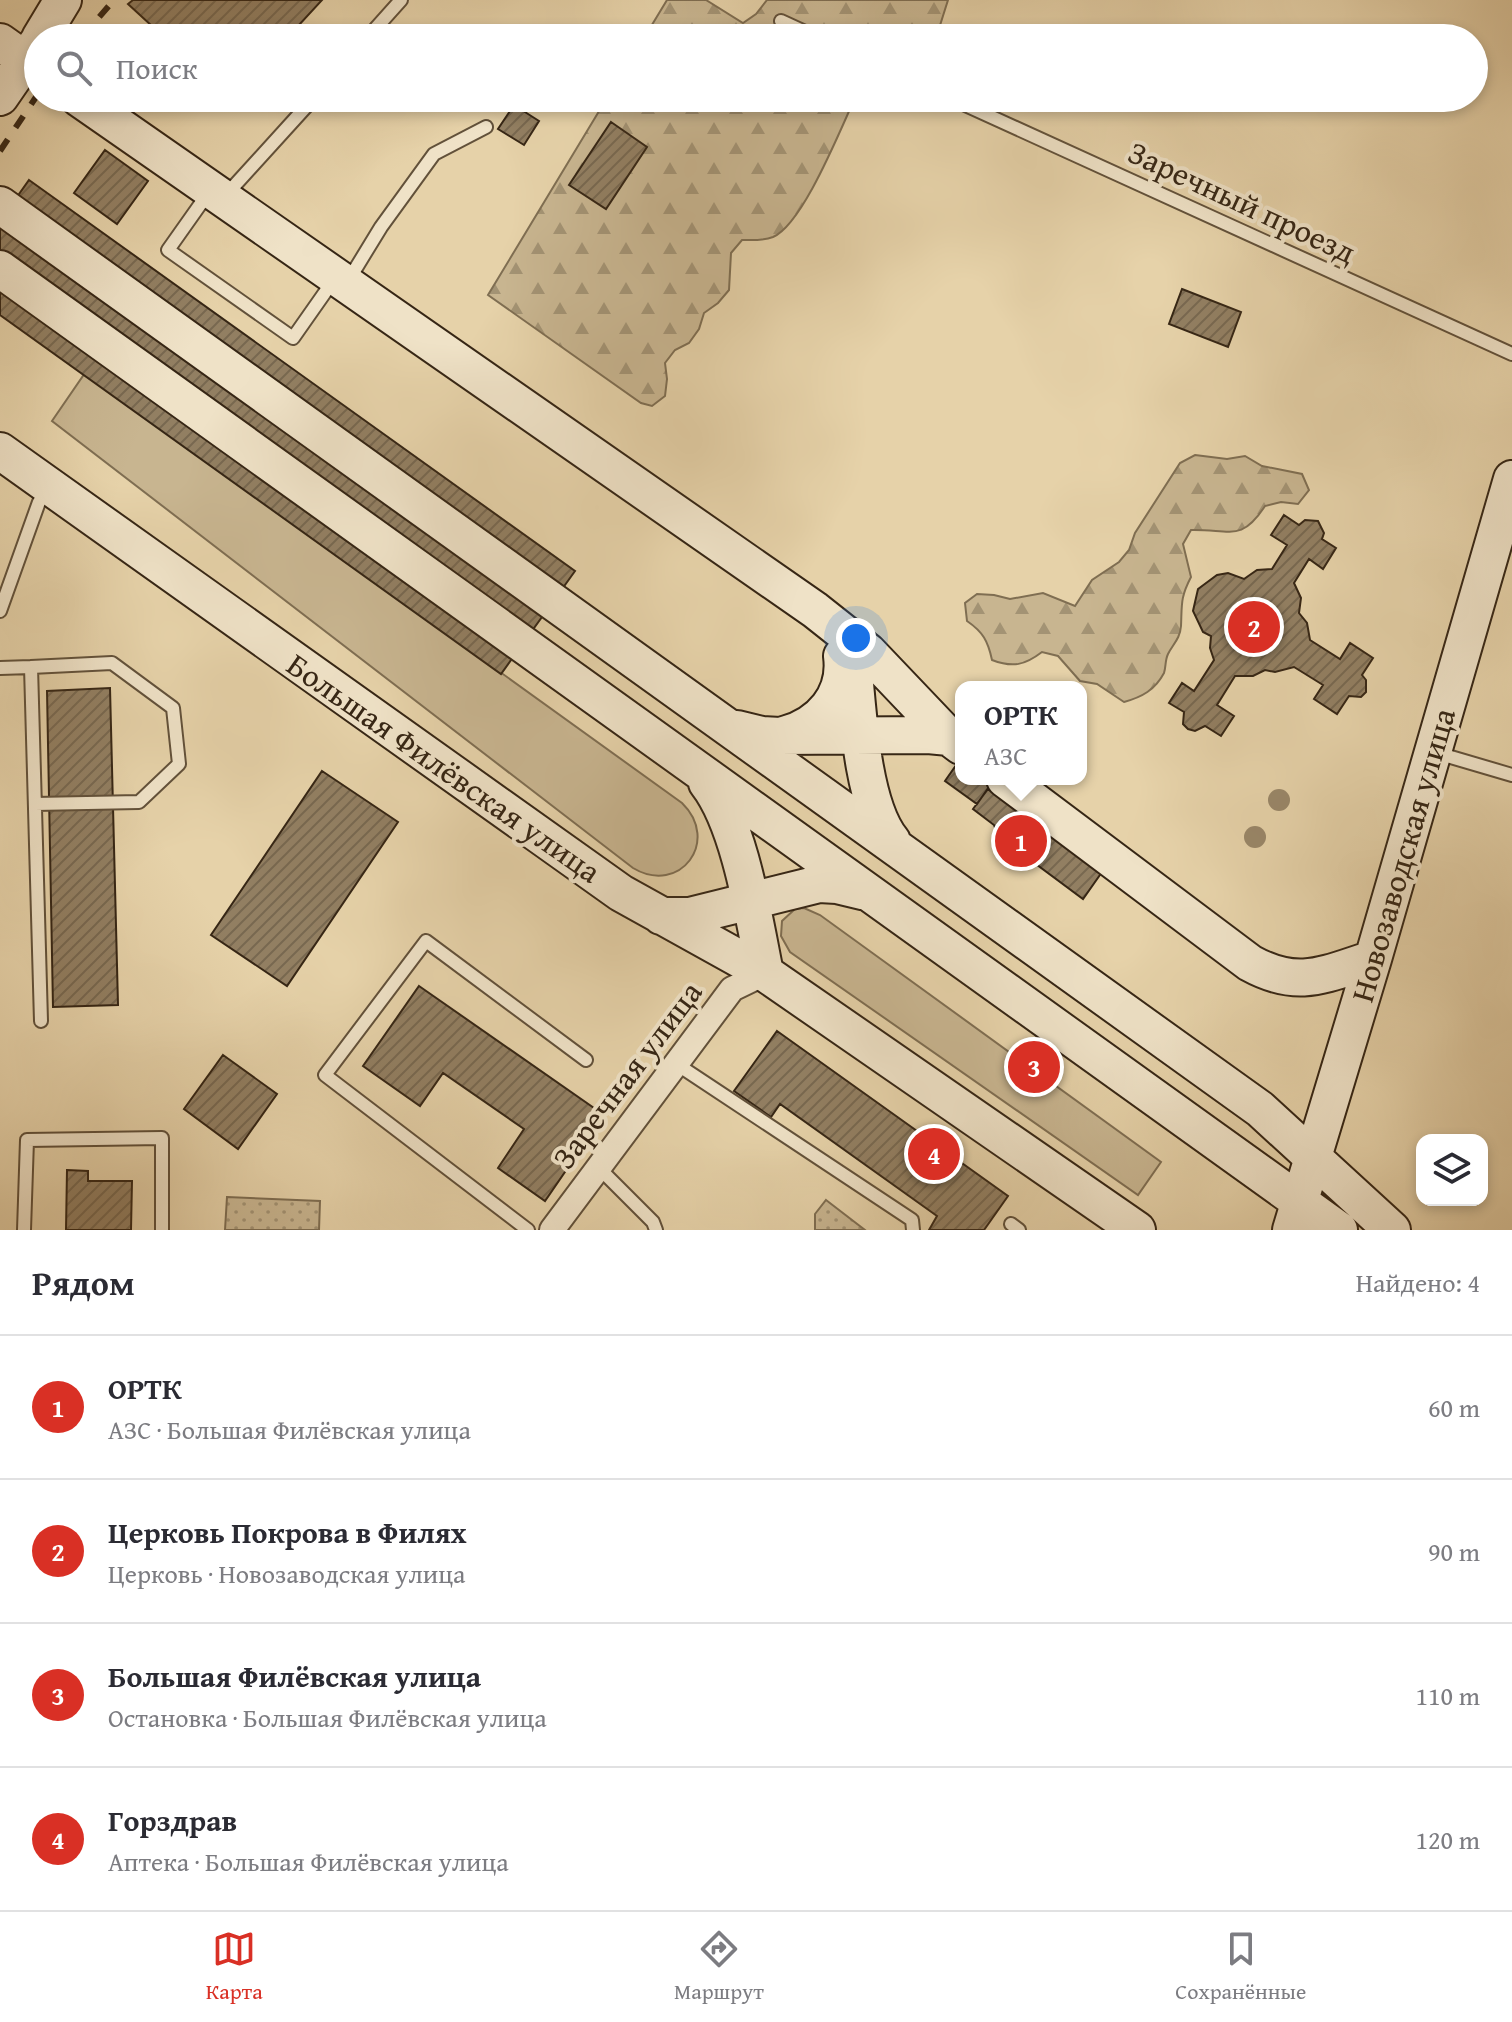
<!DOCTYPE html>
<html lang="ru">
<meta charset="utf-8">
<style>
body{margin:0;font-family:"Gentium Book Plus",serif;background:#f2f2f3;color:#2b2b33}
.controls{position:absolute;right:24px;bottom:24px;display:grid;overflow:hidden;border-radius:16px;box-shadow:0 4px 12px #0003}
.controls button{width:72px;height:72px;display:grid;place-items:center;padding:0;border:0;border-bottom:2px solid #e1e1e2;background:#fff;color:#2b2b33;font:40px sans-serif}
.you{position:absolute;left:856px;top:638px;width:28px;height:28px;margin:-20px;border:6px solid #fff;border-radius:50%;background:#1a73e8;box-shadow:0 0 0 12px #1a73e833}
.badge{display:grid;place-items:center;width:52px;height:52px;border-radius:50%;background:#d93025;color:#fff;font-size:26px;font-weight:700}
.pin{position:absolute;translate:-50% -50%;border:4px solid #fff;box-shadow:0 2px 8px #0006}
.popup{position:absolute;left:955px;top:681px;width:132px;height:104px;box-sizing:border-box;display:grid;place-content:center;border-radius:16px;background:#fff;filter:drop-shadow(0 2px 6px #0005);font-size:26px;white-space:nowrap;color:#7c7c81}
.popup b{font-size:30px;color:#2b2b33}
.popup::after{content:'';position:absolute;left:50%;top:100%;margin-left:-16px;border:16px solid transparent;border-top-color:#fff}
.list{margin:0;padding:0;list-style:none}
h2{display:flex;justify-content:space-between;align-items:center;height:104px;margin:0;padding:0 32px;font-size:34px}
h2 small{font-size:26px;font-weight:400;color:#7c7c81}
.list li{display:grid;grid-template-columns:52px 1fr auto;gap:24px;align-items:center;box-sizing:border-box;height:144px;padding:0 32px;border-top:2px solid #e1e1e2}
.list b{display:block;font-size:30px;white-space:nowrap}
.list p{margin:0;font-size:26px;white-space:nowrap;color:#7c7c81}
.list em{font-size:26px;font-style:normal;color:#7c7c81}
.icon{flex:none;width:44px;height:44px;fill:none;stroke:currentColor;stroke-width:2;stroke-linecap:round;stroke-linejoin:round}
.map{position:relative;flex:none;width:1512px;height:1230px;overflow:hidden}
.search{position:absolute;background:#fff;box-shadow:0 4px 12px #0003;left:24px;right:24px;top:24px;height:88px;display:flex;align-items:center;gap:20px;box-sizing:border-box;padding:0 28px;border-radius:44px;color:#7c7c81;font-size:30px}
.sheet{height:680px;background:#fff}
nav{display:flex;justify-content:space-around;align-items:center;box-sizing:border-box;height:112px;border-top:2px solid #e1e1e2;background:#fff;font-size:22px;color:#7c7c81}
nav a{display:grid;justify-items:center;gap:4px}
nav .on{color:#d93025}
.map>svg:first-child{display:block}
.grass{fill:#c8b590;stroke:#7f6e52;stroke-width:2}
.forest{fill:url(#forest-firs);stroke:#7f6e52;stroke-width:2}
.park{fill:url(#park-dots);stroke:#7f6e52;stroke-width:2}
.building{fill:url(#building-hatch);stroke:#362615;stroke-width:2}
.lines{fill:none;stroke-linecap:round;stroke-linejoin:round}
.lane-casing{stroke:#62513a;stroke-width:16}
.street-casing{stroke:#62513a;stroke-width:28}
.secondary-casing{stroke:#362615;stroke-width:40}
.lane{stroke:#efe2c7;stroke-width:12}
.street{stroke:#efe2c7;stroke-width:24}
.secondary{stroke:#efe2c7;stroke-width:36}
.rail{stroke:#362615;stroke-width:6;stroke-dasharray:14 14;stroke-linecap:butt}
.tree{fill:#998769}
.labels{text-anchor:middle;stroke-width:8;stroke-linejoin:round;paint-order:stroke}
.street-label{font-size:32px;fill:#362615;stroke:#efe2c7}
</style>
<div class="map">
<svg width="1512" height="1230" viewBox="0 0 1512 1230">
<defs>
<pattern id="forest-firs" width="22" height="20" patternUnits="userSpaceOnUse" patternTransform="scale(2)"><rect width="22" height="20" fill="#c8b590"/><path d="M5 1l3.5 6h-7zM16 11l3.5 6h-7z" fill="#a39374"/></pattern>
<pattern id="park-dots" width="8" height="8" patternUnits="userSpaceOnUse" patternTransform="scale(2)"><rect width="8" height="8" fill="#c8b590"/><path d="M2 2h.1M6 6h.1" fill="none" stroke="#a39374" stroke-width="1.8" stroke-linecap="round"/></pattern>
<pattern id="building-hatch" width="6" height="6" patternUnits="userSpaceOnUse" patternTransform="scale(2)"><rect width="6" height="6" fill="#927f62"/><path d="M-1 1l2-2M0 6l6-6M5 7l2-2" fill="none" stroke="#786850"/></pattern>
</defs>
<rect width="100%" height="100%" fill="#e6d2a9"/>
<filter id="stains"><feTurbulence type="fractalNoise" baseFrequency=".0025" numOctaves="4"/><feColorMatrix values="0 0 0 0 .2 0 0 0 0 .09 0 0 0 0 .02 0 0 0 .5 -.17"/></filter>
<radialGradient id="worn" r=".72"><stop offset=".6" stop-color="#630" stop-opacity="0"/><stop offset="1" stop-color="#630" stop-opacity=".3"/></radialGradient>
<path class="grass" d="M 85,373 L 682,803 C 721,841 680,896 633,868 L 52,421 Z
M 804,908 L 820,915 L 1161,1162 L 1138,1195 L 790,952 L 781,936 L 782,921 L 795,909 Z"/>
<path class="forest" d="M 667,0 L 706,0 L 743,23 L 756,14 L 767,0 L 948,0 L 936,38 L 867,38 L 847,35 L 839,38 L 644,38 Z
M 607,98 L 855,98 C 840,130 803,224 773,237 C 763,241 752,240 742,240 L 731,253 L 729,290 L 718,303 L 704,313 L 699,329 L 689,343 L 675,350 L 665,363 L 667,379 L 665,396 L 652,406 L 641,403 L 488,295 Z
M 1195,455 L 1227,459 L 1245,456 L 1262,466 L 1302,474 L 1309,490 L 1298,504 L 1281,502 L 1265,506 C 1241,543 1230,529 1191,530 L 1183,544 L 1191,577 C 1180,598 1182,605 1181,626 C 1180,639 1173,644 1168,654 C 1165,660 1166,667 1164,673 C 1155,690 1142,697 1124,702 L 1097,684 L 1080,681 L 1058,656 L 1042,652 C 1025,665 1013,668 992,660 C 988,641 983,632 967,621 L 965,603 L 977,594 L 994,595 L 1010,599 L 1043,593 L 1075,606 L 1092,580 L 1119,562 L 1129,550 L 1135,533 L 1180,463 Z"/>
<path class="park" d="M 227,1197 L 320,1201 L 319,1230 L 225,1230 Z
M 826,1200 L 865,1230 L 815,1230 L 815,1214 Z"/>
<path class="building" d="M 133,0 L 322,0 L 287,38 L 165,38 L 128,4 Z
M 514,105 L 539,121 L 524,145 L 498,129 Z
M 611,122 L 647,147 L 606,209 L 569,185 Z
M 105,150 L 148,181 L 117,224 L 74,193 Z
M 29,180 L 575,571 L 501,674 L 0,315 L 0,221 Z
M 1182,289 L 1241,312 L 1228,347 L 1169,324 Z
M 1284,515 L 1299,525 L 1305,520 L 1318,521 L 1324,533 L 1322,539 L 1336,548 L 1323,569 L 1309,559 L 1294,583 L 1301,598 L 1299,613 L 1307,623 L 1310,640 L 1340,659 L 1350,643 L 1373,658 L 1362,675 L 1366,680 L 1366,692 L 1361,697 L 1349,696 L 1337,714 L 1314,699 L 1323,685 L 1294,667 L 1275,672 L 1265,670 L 1253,676 L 1235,676 L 1217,705 L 1234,716 L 1221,736 L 1205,726 L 1195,731 L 1188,729 L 1183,724 L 1184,712 L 1169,703 L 1182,683 L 1194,691 L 1214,660 L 1210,648 L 1211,636 L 1203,632 L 1193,611 L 1198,589 L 1217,575 L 1228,573 L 1244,579 L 1257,570 L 1272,569 L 1287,545 L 1271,535 Z
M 110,688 L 118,1005 L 53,1007 L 47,691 Z
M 959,761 L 961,779 L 984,779 L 991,784 L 977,804 L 945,781 Z
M 322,771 L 398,822 L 287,986 L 211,935 Z
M 988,789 L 1102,872 L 1083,899 L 998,836 L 994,825 L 973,809 Z
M 419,986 L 604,1115 L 545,1201 L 498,1168 L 524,1129 L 443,1073 L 420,1106 L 363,1066 Z
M 777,1031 L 1008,1196 L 984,1230 L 929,1230 L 937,1216 L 780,1104 L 771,1117 L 734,1091 Z
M 223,1055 L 277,1094 L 238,1149 L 184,1109 Z
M 67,1170 L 88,1171 L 88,1181 L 132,1181 L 131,1230 L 66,1230 Z"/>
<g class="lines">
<g class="lane-casing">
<path id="lane" d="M 781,21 L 818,38
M 367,38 L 401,0
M 950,98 L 1512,354
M 209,192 L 168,250 L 293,338 L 333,281
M 225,196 L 314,98
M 348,281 L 381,227 L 434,154 L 486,127
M 0,611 L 39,502
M 31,667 L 112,663 L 173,708 L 179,764 L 139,802 L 35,804
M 0,668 L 31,667 L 41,1021
M 1437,753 L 1512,775
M 675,1063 L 912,1220 L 913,1230
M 598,1167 L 653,1222 L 656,1230
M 1011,1224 L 1019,1230
M 24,1230 L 27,1140 L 162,1138 L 162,1230
M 528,1230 L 325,1075 L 426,941 L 586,1060"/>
</g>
<g class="street-casing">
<path id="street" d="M 552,1230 L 732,989 L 765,973"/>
</g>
<g class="secondary-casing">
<path id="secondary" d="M 40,38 L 63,0
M 0,42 L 38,69
M 0,97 L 38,42
M 79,98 L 815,610 L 868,652 L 949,737 L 961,746
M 0,205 L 1260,1109 L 1392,1230
M 0,269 L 1339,1230
M 0,451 L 621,893 L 765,973 L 1137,1230
M 851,639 C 857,692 859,801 892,841
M 737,729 L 762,735 L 780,736 L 928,735 L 949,737
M 784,735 C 821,725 847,695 842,656
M 1005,779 L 1250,963 C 1299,990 1325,974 1373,959
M 707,783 C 740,825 754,919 765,973
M 661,916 L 690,916 L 819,884 L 837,885 L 862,891
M 1291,1230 L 1373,959 L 1512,479"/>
</g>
<use href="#lane" class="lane"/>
<use href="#street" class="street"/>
<use href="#secondary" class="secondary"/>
<path class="rail" d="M 81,38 L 114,0
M 0,151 L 38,94"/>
</g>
<g class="tree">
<circle cx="1279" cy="800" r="11"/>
<circle cx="1255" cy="837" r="11"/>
</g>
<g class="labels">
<g class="street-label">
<text transform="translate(1242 202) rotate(25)" y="11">Заречный проезд</text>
<text transform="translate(444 768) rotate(35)" y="11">Большая Филёвская улица</text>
<text transform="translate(1403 855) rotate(-74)" y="11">Новозаводская улица</text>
<text transform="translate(627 1075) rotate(-53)" y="11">Заречная улица</text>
</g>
</g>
<rect width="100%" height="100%" filter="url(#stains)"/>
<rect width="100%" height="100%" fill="url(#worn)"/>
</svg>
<div class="controls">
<button><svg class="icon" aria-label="layers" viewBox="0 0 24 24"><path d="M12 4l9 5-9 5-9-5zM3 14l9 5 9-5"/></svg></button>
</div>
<div class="you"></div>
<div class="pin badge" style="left:1021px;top:841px">1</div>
<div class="popup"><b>ОРТК</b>АЗС</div>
<div class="pin badge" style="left:1254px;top:627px">2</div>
<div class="pin badge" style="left:1034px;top:1067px">3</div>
<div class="pin badge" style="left:934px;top:1154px">4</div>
<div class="search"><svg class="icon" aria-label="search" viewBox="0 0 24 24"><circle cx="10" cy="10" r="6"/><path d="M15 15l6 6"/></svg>Поиск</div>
</div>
<section class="sheet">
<h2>Рядом<small>Найдено: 4</small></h2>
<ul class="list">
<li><span class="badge">1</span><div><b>ОРТК</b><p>АЗС · Большая Филёвская улица</p></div><em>60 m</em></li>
<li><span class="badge">2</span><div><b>Церковь Покрова в Филях</b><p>Церковь · Новозаводская улица</p></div><em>90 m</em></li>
<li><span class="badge">3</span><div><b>Большая Филёвская улица</b><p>Остановка · Большая Филёвская улица</p></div><em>110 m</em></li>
<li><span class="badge">4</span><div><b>Горздрав</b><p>Аптека · Большая Филёвская улица</p></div><em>120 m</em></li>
</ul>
</section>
<nav>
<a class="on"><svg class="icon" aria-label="map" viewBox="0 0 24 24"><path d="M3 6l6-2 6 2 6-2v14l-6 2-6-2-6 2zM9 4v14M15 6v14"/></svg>Карта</a>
<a><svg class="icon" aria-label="directions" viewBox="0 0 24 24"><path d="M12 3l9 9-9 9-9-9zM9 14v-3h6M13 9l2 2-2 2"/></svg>Маршрут</a>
<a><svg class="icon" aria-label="saved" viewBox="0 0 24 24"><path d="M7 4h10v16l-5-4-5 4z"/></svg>Сохранённые</a>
</nav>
